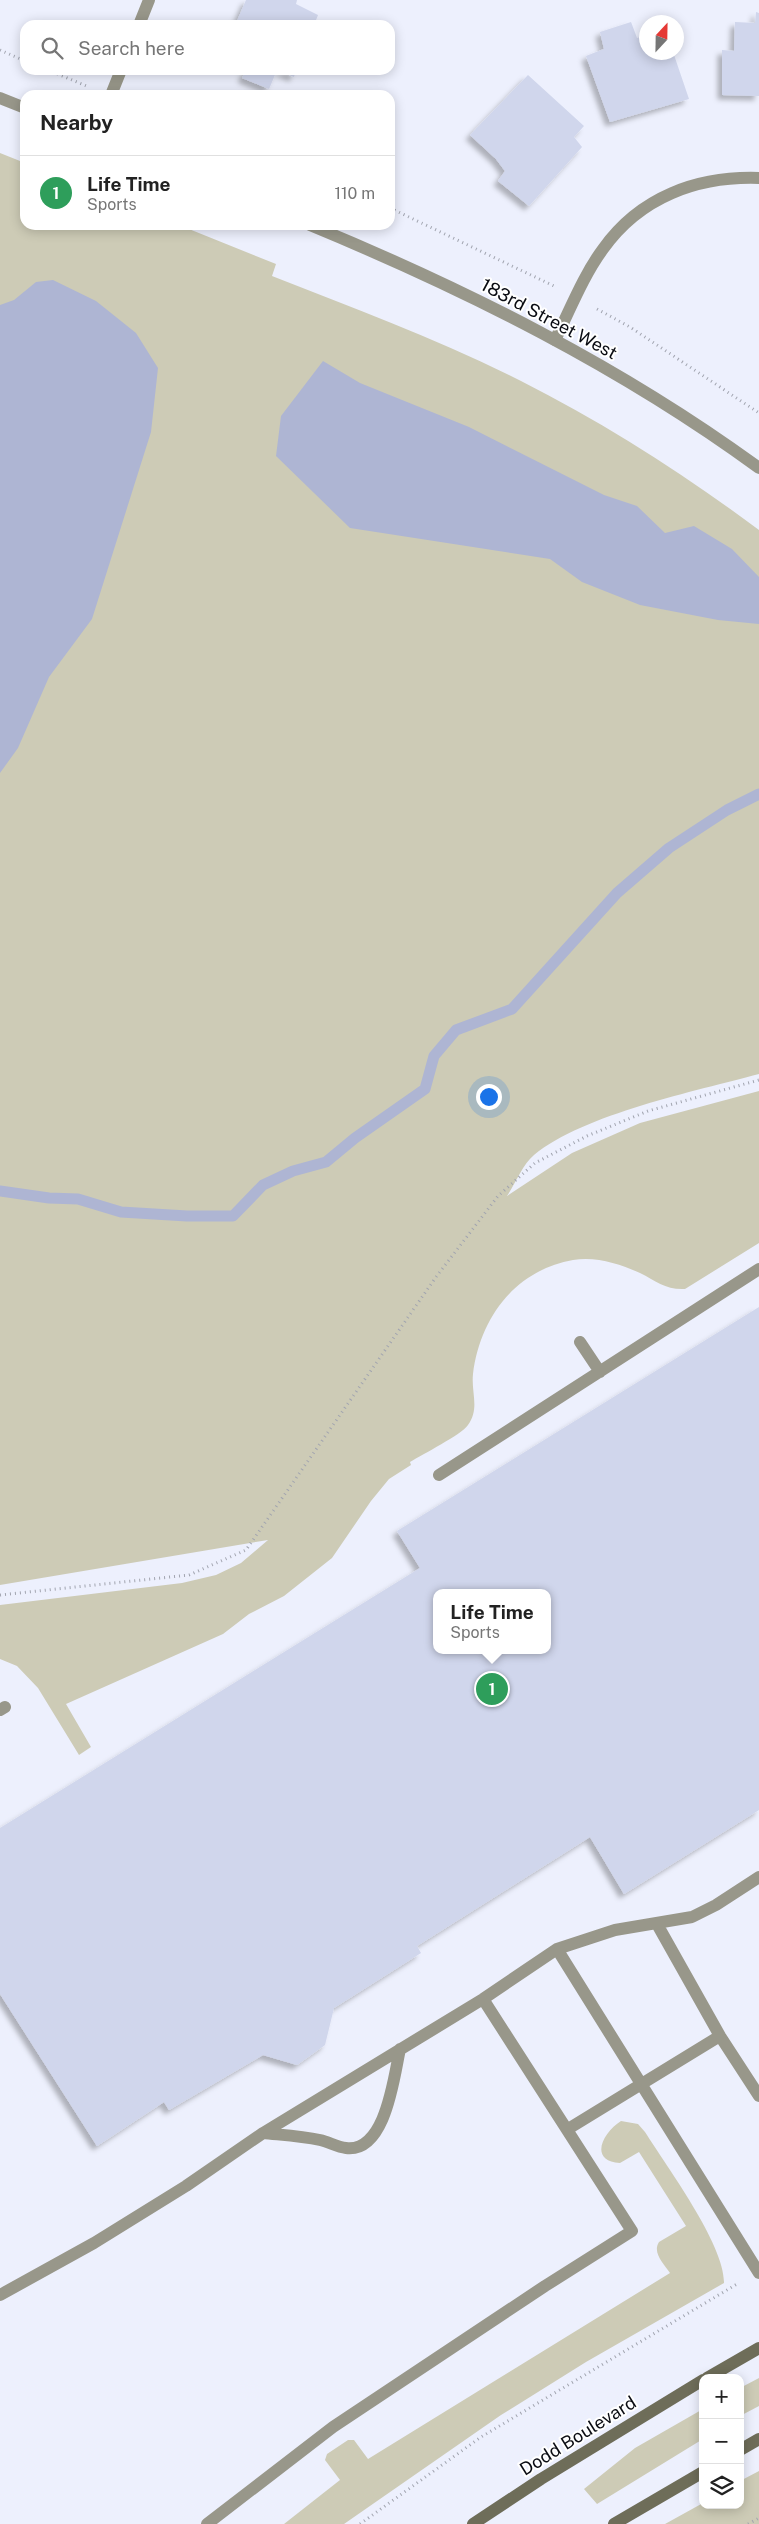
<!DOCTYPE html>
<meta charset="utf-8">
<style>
body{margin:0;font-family:"Public Sans",sans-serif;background:#f6f6f6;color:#222}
.controls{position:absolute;right:15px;bottom:15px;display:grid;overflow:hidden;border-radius:10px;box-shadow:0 2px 12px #0003}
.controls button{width:45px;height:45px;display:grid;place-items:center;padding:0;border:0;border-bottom:1px solid #e0e0e0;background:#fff;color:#222;font:25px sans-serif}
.compass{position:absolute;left:639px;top:15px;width:45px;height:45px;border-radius:50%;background:#fff;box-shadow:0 2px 12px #0003;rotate:22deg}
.you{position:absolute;left:488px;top:1096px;width:18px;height:18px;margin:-12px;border:4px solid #fff;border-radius:50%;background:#1a73e8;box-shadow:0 0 0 8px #1a73e833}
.badge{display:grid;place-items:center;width:32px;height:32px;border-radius:50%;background:#736900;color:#fff;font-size:16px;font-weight:700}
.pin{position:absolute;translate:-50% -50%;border:2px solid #fff;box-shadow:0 1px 5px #0006}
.popup{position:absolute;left:433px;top:1589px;width:118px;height:65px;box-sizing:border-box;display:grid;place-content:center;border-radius:10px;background:#fff;filter:drop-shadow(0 1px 4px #0005);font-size:16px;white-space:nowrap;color:#767676}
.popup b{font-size:19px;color:#222}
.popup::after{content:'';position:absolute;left:50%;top:100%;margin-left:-10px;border:10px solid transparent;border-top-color:#fff}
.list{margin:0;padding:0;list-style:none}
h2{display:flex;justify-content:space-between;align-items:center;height:65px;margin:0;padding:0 20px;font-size:21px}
h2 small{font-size:16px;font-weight:400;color:#767676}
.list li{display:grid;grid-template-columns:32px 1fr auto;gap:15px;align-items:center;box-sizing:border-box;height:75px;padding:0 20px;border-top:1px solid #e0e0e0}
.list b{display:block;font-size:19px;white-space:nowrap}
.list p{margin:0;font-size:16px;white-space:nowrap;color:#767676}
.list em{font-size:16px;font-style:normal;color:#767676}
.icon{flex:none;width:28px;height:28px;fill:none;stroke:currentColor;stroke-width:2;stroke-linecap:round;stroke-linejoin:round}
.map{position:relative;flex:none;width:759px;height:2524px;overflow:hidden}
.search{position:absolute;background:#fff;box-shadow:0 2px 12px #0003;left:20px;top:20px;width:375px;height:55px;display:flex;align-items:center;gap:12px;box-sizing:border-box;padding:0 18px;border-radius:15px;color:#767676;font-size:19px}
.panel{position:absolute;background:#fff;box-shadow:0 2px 12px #0003;left:20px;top:90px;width:375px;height:140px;border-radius:15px}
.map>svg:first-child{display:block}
.green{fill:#cdcbb6}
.water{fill:#aeb5d3}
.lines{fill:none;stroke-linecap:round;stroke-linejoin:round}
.stream{stroke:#aeb5d3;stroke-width:11}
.building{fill:#d0d6ec;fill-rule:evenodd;filter:url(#shadow)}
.path{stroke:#a1a4af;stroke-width:3;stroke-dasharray:1 4;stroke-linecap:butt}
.service{stroke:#98978a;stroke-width:12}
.minor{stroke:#98978a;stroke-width:12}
.tertiary{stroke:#98978a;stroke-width:12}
.secondary{stroke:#6e6d59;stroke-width:12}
.labels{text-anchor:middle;stroke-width:4;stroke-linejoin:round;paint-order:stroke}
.street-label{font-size:18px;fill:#0a0c13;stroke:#fff}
</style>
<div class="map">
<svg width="759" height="2524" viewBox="0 0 759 2524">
<defs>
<filter id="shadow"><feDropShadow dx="-4.5" dy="4.5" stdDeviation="2.5" flood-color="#0004"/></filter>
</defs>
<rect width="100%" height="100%" fill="#edf0fd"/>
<path class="green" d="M 0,153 L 25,163 L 25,225 L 179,225 L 276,264 L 272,276 C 356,309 440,340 521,381 C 604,423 684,474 759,530 L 759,1074 C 696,1091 584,1114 534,1155 C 523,1164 515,1184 507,1196 L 572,1153 L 640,1123 L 759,1091 L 759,1243 L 685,1289 C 666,1290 656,1281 640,1273 C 620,1264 596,1256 573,1260 C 516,1270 480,1317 473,1374 C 471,1393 480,1408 468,1425 C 461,1435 423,1454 410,1462 L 411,1465 L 389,1479 L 371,1501 L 332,1558 L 284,1596 L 249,1614 L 223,1634 L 66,1704 L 91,1747 L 79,1755 L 38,1688 L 17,1666 L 0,1659 L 0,1605 L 182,1583 L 216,1575 L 241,1563 L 268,1540 L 0,1585 Z
M 621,2121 L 638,2124 L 645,2132 C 667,2167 725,2245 724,2283 L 586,2362 L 501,2415 L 344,2524 L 284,2524 L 340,2480 L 325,2460 L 327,2454 L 348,2440 L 354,2440 L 368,2459 L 670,2273 C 664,2264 652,2253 659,2242 L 686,2226 L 639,2152 L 620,2163 C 588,2161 603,2132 621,2121 Z
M 759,2378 L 759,2406 L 740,2416 L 740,2388 Z
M 703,2409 L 703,2439 L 597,2504 L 584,2489 L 635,2448 Z
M 759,2471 L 759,2524 L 665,2524 L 703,2503 L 703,2505 L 740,2505 L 740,2481 Z"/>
<path class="water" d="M 53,280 L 96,301 L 136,333 L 158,368 L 151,432 L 92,619 L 49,677 L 18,748 L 0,773 L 0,305 L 14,300 L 36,282 Z
M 323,361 L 360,383 L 469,427 L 604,495 L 637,506 L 665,533 L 694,526 L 732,549 L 759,577 L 759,624 L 718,620 L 640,605 L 582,582 L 550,559 L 350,528 L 276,456 L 281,416 Z"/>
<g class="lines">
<path class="stream" d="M 0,1191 L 49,1198 L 78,1199 L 121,1212 L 187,1216 L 233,1216 L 263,1185 L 293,1171 L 326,1162 L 355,1138 L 425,1089 L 434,1056 L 456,1030 L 512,1009 L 617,893 L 669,848 L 727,810 L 759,794"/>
</g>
<path class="building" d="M 246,0 L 297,0 L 296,4 L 318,15 L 314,25 L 244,25 L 237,21 Z
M 756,12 L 759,13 L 759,96 L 722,95 L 722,50 L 734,51 L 735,22 L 755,23 Z
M 631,22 L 637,38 L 646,35 L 646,52 L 673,52 L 689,99 L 610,122 L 586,56 L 604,49 L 600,32 Z
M 246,70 L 277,70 L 269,89 L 242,78 Z
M 277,70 L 296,70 L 294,77 Z
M 528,75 L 584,126 L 574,137 L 582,147 L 529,206 L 498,181 L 505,171 L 496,159 L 470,135 Z
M 759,1307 L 759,1810 L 624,1894 L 590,1837 L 417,1946 L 421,1953 L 334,2008 L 325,2045 L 297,2065 L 263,2055 L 169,2110 L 164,2102 L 97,2146 L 0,1994 L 0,1828 L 420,1568 L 397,1531 ZM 437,1593 L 547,1593 L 547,1650 L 437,1650 Z"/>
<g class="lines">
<path class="path" d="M 0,50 L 25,61
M 48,70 L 89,87
M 390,208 L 554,286
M 597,309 L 630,327 L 759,413
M 0,1595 L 189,1575 L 246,1550 L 436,1277 L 498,1196 L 535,1163 L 587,1136 L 648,1111 L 759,1080
M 360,2524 L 481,2437 L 737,2284
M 748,2524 L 759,2518"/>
<path class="service" d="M 580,1342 L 600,1372
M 439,1475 L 759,1269
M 0,1710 L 5,1707
M 657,1924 L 720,2036 L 759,2096
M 557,1949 L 759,2273
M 400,2049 C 394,2076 386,2153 346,2148 C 337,2147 329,2142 320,2140 C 301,2136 282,2135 263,2133 L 483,1999 L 557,1949 L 615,1930 L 692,1917 L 716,1905 L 759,1877
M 568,2129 L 720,2036
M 0,2295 L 94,2243 L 186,2186 L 263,2133
M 207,2524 L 333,2427 L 545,2286 L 632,2231 L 483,1999"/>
<path class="minor" d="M 139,25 L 149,0
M 111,95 L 121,70
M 555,340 C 570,310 583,276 603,249 C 640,197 697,176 759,178"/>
<path class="tertiary" d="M 0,98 L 25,108
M 310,225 C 467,290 621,367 759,468"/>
<path class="secondary" d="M 707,2378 L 759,2348
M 740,2450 L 759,2439
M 473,2524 L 541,2479 L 703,2380
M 614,2524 L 703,2472"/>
</g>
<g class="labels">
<g class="street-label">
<text transform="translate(549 319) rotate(28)" y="6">183rd Street West</text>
<text transform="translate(578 2436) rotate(-32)" y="6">Dodd Boulevard</text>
</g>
</g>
</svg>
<div class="controls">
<button>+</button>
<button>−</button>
<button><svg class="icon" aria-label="layers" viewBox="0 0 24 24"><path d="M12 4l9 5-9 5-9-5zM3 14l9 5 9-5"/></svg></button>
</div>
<svg class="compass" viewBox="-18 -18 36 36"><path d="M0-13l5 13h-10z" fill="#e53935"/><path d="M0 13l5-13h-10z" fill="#767676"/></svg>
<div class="you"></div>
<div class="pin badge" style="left:492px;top:1689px;background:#2e9e5b">1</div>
<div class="popup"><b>Life Time</b>Sports</div>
<div class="search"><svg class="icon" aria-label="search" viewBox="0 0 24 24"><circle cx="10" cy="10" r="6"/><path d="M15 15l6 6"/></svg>Search here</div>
<section class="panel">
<h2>Nearby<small></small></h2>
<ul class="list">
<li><span class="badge" style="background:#2e9e5b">1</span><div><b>Life Time</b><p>Sports</p></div><em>110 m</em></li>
</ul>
</section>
</div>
